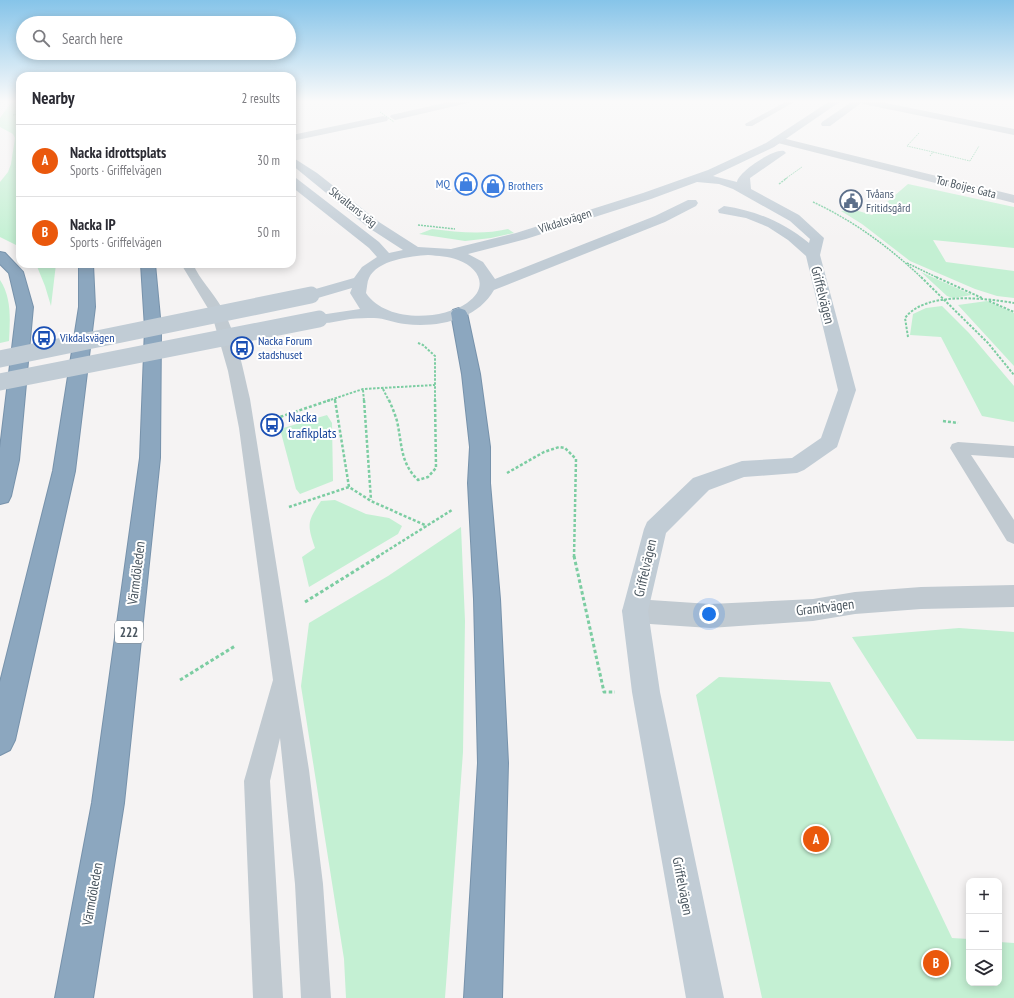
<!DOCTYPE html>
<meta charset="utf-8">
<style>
body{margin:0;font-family:"PT Sans Narrow",sans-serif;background:#f2f2f3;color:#2b2b33}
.controls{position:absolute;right:12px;bottom:12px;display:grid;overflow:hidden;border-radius:8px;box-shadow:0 2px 10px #0003}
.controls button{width:36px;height:36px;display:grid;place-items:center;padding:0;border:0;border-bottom:1px solid #e1e1e2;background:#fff;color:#2b2b33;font:20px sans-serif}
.you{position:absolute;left:709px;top:614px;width:14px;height:14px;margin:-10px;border:3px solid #fff;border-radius:50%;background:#1a73e8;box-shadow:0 0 0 6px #1a73e833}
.badge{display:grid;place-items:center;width:26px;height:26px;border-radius:50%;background:#ea580c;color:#fff;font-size:13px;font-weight:700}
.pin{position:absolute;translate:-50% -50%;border:2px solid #fff;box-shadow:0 1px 4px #0006}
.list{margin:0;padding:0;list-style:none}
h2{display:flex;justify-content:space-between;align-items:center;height:52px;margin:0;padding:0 16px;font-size:17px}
h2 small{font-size:13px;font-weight:400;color:#7c7c81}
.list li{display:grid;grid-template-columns:26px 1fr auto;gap:12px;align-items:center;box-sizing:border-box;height:72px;padding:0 16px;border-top:1px solid #e1e1e2}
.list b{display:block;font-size:15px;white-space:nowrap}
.list p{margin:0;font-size:13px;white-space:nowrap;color:#7c7c81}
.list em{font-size:13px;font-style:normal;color:#7c7c81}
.icon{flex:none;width:22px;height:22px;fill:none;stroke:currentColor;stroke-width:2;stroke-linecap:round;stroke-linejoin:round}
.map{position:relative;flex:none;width:1014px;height:998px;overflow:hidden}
.search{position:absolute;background:#fff;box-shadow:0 2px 10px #0003;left:16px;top:16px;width:280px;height:44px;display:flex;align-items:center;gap:10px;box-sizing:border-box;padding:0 14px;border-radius:22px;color:#7c7c81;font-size:15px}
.panel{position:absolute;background:#fff;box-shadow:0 2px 10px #0003;left:16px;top:72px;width:280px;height:196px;border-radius:12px}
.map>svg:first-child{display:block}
.green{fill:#c4f0d3}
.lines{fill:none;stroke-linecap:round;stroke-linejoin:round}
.highway-casing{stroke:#7792ab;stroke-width:2}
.path-far4{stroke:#7ccda2;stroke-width:1;stroke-dasharray:1.5 1;stroke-linecap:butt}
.path-far3{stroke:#7ccda2;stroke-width:1.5;stroke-dasharray:2 1;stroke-linecap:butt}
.path-far2{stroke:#7ccda2;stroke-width:2;stroke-dasharray:2.5 1.5;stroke-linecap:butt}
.path-far1{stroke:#7ccda2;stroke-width:2.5;stroke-dasharray:3 2;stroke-linecap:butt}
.path{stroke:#7ccda2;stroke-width:3;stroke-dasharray:3.5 2.5;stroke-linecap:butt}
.lane{fill:#c1cad1;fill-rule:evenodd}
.street{fill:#c1cad1;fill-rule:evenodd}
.secondary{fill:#c1ccd5;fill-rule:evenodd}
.highway{fill:#8ca7bf;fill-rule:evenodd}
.path-bridge{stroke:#7ccda2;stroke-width:1;stroke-dasharray:1.5 1;stroke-linecap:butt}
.secondary-bridge{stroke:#c1ccd5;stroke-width:17}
.labels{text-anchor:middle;stroke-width:4;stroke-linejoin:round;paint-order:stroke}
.far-shop-label{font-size:12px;fill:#366cbe;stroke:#fff;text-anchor:end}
.far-street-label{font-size:12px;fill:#4b5760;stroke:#fff}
.far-service-label{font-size:12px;fill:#4e5e75;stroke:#fff;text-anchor:start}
.far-transit-label{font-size:12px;fill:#164399;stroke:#fff;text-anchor:start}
.shield{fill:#fff;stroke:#818990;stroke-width:1}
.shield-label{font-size:13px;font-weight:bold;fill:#4b5760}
.street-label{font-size:14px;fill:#4b5760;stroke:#fff}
.transit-label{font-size:14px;fill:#164399;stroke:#fff;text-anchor:start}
</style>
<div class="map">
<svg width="1014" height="998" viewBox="0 0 1014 998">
<rect width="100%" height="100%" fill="#f5f3f3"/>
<path class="green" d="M 12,101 L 20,101 L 20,247 L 0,237 L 0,182 L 8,172 L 11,164 L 15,138 L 13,134 L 0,127 L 0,118 Z
M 908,184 L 1014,207 L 1014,248 L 933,240 L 946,262 L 1014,271 L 1014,298 L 997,296 L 975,289 L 910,261 L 862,224 L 841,211 L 855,210 L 872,215 Z
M 432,229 C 458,232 483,235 508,229 L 514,233 L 491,238 L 465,241 L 419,234 Z
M 36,264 L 56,264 L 51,306 L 45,286 Z
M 921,272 L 972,295 L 953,298 L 947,296 Z
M 0,280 C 12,298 10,320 9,341 L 0,343 Z
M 987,301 L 1014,313 L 1014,366 L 958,305 Z
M 942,306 L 969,333 L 1014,386 L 1014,422 L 982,416 L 941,337 L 910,335 L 913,314 L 926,308 Z
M 327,415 L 332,423 L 333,481 L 300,494 L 296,489 L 280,429 Z
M 335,500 L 366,514 L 389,518 L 402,526 L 398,534 L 309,587 L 302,557 L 315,548 C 307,524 307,522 321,501 Z
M 461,527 L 465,621 L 463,752 L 445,998 L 346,998 L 344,959 L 301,686 L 309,623 L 388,576 Z
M 959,628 L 1014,632 L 1014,741 L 917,739 L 852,637 Z
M 719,677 L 830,682 L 952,938 L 969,939 L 969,983 L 999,983 L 999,942 L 1014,943 L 1014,998 L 762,998 L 696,695 Z"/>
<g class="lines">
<g class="highway-casing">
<path id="highway" d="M 0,252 L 5,253 L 23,272 L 33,307 L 19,460 L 11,496 L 8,502 L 0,504 L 0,448 L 17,307 L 9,273 L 0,264 Z
M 79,264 L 93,264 L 95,307 L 75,471 L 15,740 L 10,750 L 0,755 L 0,682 L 53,471 L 79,307 Z
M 141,264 L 155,264 L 161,328 L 160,458 L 124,803 L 93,998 L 55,998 L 92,803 L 140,458 L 145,328 Z
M 459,308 L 465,310 L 467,313 L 480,374 L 490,447 L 490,483 L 500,599 L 508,763 L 502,998 L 464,998 L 478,763 L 474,599 L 468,483 L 470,447 L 462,374 L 451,313 L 453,310 Z"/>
</g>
<path class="path-far4" d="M 13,115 L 20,114
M 919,133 L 907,146 L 933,152
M 930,156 L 933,152 L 970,161 L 979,146
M 785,179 L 802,167"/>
<path class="path-far3" d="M 779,184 L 787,178
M 813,202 C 854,221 889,247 922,278
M 418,225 L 455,229
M 907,263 L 938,278"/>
<path class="path-far2" d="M 921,277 L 988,343 L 1014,375
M 936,277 L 982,298
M 989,301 L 1014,312
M 908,337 L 905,318 C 925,291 985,298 1014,303
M 418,343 L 423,345 L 435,356 L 435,401
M 383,389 L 389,401
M 363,390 L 364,401
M 335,399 L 335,401
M 327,401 L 363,389 L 435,385"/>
<path class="path-far1" d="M 335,400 L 349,487 L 371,501 L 427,526
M 364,400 L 371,500
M 389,400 C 392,407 395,414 397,421 C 402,443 400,463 418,480 L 428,477 L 436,468 L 435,400
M 271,420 L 330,400
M 943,421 L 958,423
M 507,473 L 544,452 L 559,447 L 565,448 L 576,459 L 574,557
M 289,507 L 349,487
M 377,557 L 452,510"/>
<path class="path" d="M 574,556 L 604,692 L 615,692
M 305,602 L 379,556
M 180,680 L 235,646"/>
<path class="lane" d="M 0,101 L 4,101 L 4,102 L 0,104 Z
M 787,101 L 796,101 L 752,126 L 746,126 L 745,124 Z
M 181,264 L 193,264 C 200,280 213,292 222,308 C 237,335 243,370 250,399 L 309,770 L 323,884 L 331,998 L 301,998 L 295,884 L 280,738 L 270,781 L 283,998 L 253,998 L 244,781 L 273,680 L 239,428 L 228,371 L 212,315 Z
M 958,442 L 1014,446 L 1014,458 L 971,455 L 1014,520 L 1014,544 L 1007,541 L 950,448 L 952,444 Z"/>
<path class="street" d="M 453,101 L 470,101 L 468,103 L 395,120 L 390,117 L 391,115 Z
M 858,101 L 876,101 L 1014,129 L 1014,135 L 863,104 Z
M 383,116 L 387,117 L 388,119 L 387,121 L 292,141 L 292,135 Z
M 778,137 L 1014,195 L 1014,203 L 774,142 L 773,140 L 774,138 Z
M 1014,585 L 1014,607 L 921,609 L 855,614 L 813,621 L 710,628 L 635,623 L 626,619 L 622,611 L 626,603 L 635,599 L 710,604 L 813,599 L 855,592 L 921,587 Z"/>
<path class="secondary" d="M 830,101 L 841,101 L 774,147 L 713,176 L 737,182 C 738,172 774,148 784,151 L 786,153 L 750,178 L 751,189 L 799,215 L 824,238 L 820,255 L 856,390 L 837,447 L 804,470 L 797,473 L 744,477 L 709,490 L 666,533 L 648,611 L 660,692 L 724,998 L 686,998 L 632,692 L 622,611 L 644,529 L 647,522 L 693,478 L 742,461 L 792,458 L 821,438 L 838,390 L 806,256 L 788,240 L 768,227 L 746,218 L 719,213 L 718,210 L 724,206 C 757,211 783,222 809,243 L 810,239 L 790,221 L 733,189 L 719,184 L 697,182 L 651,199 L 526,239 L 468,254 L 483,262 L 495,279 L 655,216 L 688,200 L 696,200 L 698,203 L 696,206 L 665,222 L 494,290 C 477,320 437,328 405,324 C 395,323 384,318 374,318 C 366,318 358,318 350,319 C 338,321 325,325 313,322 L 311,319 L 313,316 L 360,309 L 350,293 L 352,288 L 311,300 L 305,298 L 303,295 L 305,292 L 354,278 L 362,267 L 377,257 L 369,248 L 292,187 L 292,177 L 296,178 L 379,242 L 389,253 L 403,250 L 369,228 L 292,165 L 292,157 L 317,173 L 379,222 L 418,247 L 451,249 L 516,233 L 643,193 L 708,170 L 766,143 ZM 428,255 C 438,256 449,256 458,260 C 480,268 489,288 467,303 C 440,321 385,322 366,293 C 367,288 367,282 369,278 C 377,260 411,256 428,255 Z
M 853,101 L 864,101 L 830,126 L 822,126 L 821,124 L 822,122 Z"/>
<use href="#highway" class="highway"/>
<path class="path-bridge" d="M 380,112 L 394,122"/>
<path class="secondary-bridge" d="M 0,359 L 311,295
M 0,382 L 319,319"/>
</g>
<linearGradient id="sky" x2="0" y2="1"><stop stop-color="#86c4e9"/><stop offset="0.42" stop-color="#fafafa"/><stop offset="1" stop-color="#fafafa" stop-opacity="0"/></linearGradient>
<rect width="1014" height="241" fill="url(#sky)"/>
<defs>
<g id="shop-ring" transform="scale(1.15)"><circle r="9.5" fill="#fff" stroke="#3f7fe0" stroke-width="1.5"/><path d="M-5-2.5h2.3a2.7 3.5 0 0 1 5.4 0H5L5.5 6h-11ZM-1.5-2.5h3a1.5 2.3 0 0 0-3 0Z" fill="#3f7fe0"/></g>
<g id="civic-ring" transform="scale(1.15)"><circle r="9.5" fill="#fff" stroke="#5c6f8a" stroke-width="1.5"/><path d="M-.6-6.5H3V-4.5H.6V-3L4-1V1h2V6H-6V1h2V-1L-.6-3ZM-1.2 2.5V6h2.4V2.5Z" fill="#5c6f8a"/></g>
<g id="bus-ring" transform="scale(1.15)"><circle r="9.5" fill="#fff" stroke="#1a4fb4" stroke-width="1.5"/><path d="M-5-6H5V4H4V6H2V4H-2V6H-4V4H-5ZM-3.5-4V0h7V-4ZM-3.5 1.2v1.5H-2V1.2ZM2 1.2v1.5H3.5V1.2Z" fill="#1a4fb4"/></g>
</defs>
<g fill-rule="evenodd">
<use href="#shop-ring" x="466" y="184"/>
<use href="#shop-ring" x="493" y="186"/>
<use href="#civic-ring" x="851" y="201"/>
<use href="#bus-ring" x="44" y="338"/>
<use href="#bus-ring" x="242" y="348"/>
<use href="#bus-ring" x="272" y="425"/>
</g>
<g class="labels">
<g class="far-shop-label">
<text x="450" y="188">MQ</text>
<text x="508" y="190" text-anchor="start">Brothers</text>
</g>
<g class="far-street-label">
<text transform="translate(966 187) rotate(14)" y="4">Tor Boijes Gata</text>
<text transform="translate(353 207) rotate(38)" y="4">Skvaltans väg</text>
<text transform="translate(565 221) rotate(-18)" y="4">Vikdalsvägen</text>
</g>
<g class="far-service-label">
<text x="866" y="198">Tvåans<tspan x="866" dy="14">Fritidsgård</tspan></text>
</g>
<g class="far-transit-label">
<text x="60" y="342">Vikdalsvägen</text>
<text x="258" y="345">Nacka Forum<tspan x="258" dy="14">stadshuset</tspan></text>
</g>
<rect class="shield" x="115" y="621" width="28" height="22" rx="3"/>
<g class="shield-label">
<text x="129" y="637">222</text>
</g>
<g class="street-label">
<text transform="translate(823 295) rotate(76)" y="5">Griffelvägen</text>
<text transform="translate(645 568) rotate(-77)" y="5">Griffelvägen</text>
<text transform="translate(136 573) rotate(-83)" y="5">Värmdöleden</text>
<text transform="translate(825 607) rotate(-7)" y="5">Granitvägen</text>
<text transform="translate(683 886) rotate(79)" y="5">Griffelvägen</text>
<text transform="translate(92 894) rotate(-80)" y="5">Värmdöleden</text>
</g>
<g class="transit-label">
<text x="288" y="422">Nacka<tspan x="288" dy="16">trafikplats</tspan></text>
</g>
</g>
</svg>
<div class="controls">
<button>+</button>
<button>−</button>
<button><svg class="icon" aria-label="layers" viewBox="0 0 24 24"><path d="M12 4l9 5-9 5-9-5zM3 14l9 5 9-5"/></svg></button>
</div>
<div class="you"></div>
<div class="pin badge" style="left:816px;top:839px">A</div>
<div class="pin badge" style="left:936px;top:963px">B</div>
<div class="search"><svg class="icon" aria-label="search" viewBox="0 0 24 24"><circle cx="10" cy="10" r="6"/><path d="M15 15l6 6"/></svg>Search here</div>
<section class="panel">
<h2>Nearby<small>2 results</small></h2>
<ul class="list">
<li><span class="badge">A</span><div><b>Nacka idrottsplats</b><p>Sports · Griffelvägen</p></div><em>30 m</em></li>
<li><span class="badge">B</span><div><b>Nacka IP</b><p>Sports · Griffelvägen</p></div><em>50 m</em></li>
</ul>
</section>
</div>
